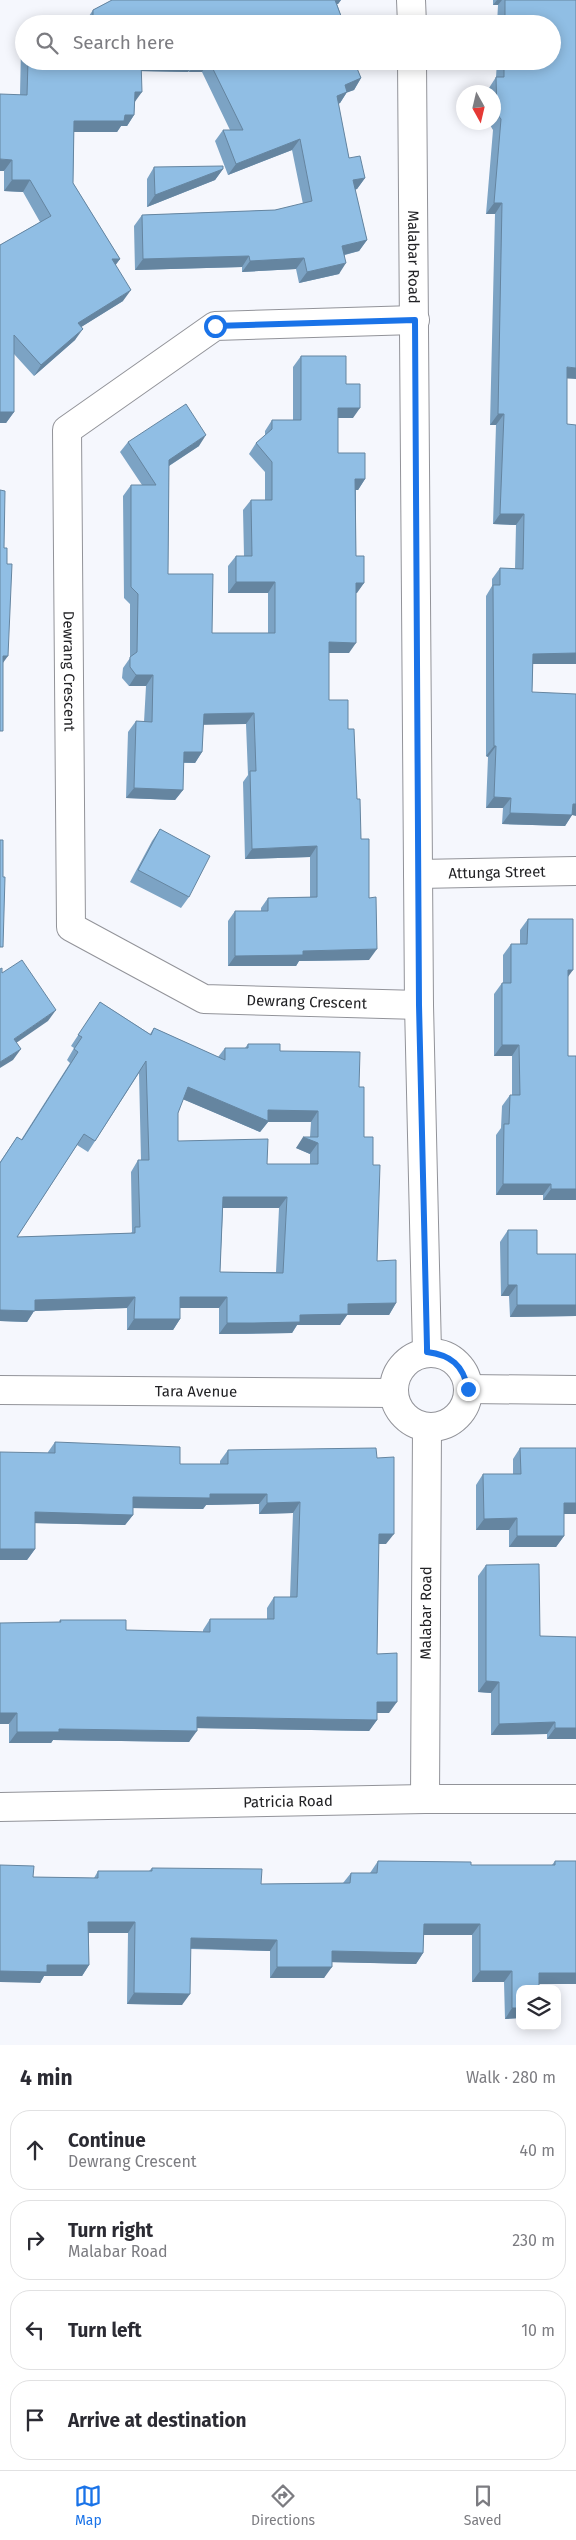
<!DOCTYPE html>
<meta charset="utf-8">
<style>
body{margin:0;font-family:"Fira Sans",sans-serif;background:#f7f7f7;color:#2b2b33}
.controls{position:absolute;right:15px;bottom:15px;display:grid;overflow:hidden;border-radius:10px;box-shadow:0 2px 12px #0003}
.controls button{width:45px;height:45px;display:grid;place-items:center;padding:0;border:0;border-bottom:1px solid #e1e1e2;background:#fff;color:#2b2b33;font:25px sans-serif}
.compass{position:absolute;left:456px;top:85px;width:45px;height:45px;border-radius:50%;background:#fff;box-shadow:0 2px 12px #0003;rotate:172deg}
.stop{position:absolute;width:15px;height:15px;margin:-11px;border:4px solid #1a73e8;border-radius:50%;background:#fff}
.stop.end{background:#1a73e8;border-color:#fff;box-shadow:0 1px 5px #0008}
.list{margin:0;padding:0;list-style:none}
h2{display:flex;justify-content:space-between;align-items:center;height:65px;margin:0;padding:0 20px;font-size:21px}
h2 small{font-size:16px;font-weight:400;color:#7c7c81}
.list li{display:grid;grid-template-columns:32px 1fr auto;gap:15px;align-items:center;box-sizing:border-box;height:80px;margin:0 10px 10px;padding:0 10px;border:1px solid #e1e1e2;border-radius:20px}
.list b{display:block;font-size:19px;white-space:nowrap}
.list p{margin:0;font-size:16px;white-space:nowrap;color:#7c7c81}
.list em{font-size:16px;font-style:normal;color:#7c7c81}
.icon{flex:none;width:28px;height:28px;fill:none;stroke:currentColor;stroke-width:2;stroke-linecap:round;stroke-linejoin:round}
.map{position:relative;flex:none;width:576px;height:2045px;overflow:hidden}
.search{position:absolute;background:#fff;box-shadow:0 2px 12px #0003;left:15px;right:15px;top:15px;height:55px;display:flex;align-items:center;gap:12px;box-sizing:border-box;padding:0 18px;border-radius:28px;color:#7c7c81;font-size:19px}
.sheet{height:425px;background:#fff}
nav{display:flex;justify-content:space-around;align-items:center;box-sizing:border-box;height:70px;border-top:1px solid #e1e1e2;background:#fff;font-size:14px;color:#7c7c81}
nav a{display:grid;justify-items:center;gap:2px}
nav .on{color:#1a73e8}
.map>svg:first-child{display:block}
.lines{fill:none;stroke-linecap:round;stroke-linejoin:round}
.minor-casing{stroke:#929399;stroke-width:30}
.minor{stroke:#fff;stroke-width:28}
.wall{fill:#7ca3c4;fill-rule:evenodd}
.shaded-wall{fill:#6585a0}
.building{fill:#90bee4;stroke:#6585a0;fill-rule:evenodd}
.route{stroke:#1a73e8;stroke-width:6}
.labels{text-anchor:middle;stroke-width:5;stroke-linejoin:round;paint-order:stroke}
.street-label{font-size:15px;fill:#222225;stroke:#f5f7fd}
</style>
<div class="map">
<svg width="576" height="2045" viewBox="0 0 576 2045">
<rect width="100%" height="100%" fill="#f5f7fd"/>
<g class="lines">
<g class="minor-casing">
<g id="minor">
<path d="M 411,0 L 412,24"/>
<path id="s1" d="M 412,61 L 419,1005 L 427,1352"/>
<path id="s2" d="M 415,320 L 215,326 L 67,430 L 71,927 L 204,999 L 419,1005"/>
<path id="s3" d="M 418,874 L 576,871"/>
<circle cx="431" cy="1390" r="37"/>
<path d="M 468,1389 L 576,1390"/>
<path id="s4" d="M 0,1390 L 393,1393"/>
<path id="s5" d="M 425,1799 L 427,1427"/>
<path id="s6" d="M 0,1807 L 425,1799 L 576,1799"/>
</g>
</g>
<use href="#minor" class="minor"/>
</g>
<path class="wall" d="M 112,0 L 341,0 L 338,4 L 337,4 L 344,24 L 85,24 L 85,22 L 93,10 Z
M 493,0 L 576,0 L 567,378 L 567,424 L 576,664 L 533,664 L 532,692 L 572,815 L 565,826 L 502,824 L 503,808 L 486,808 L 488,757 L 486,756 L 486,596 L 492,586 L 492,579 L 500,568 L 515,569 L 516,525 L 493,524 L 496,425 L 490,425 L 495,214 L 486,214 L 493,130 L 490,125 L 489,122 L 494,122 L 494,92 L 489,92 L 489,88 L 496,77 L 497,61 L 552,61 L 552,24 L 497,24 L 498,5 L 493,5 Z
M 24,44 L 24,61 L 357,61 L 355,64 L 361,78 L 354,90 L 347,92 L 340,103 L 338,104 L 349,158 L 365,178 L 357,189 L 355,190 L 367,240 L 359,251 L 345,255 L 339,274 L 299,283 L 296,269 L 242,272 L 242,267 L 135,270 L 134,226 L 142,215 L 275,210 L 303,204 L 292,150 L 228,175 L 215,141 L 223,130 L 230,130 L 202,72 L 189,72 L 189,71 L 188,72 L 141,71 L 135,102 L 134,115 L 127,126 L 121,126 L 117,132 L 74,132 L 73,183 L 120,259 L 115,265 L 123,301 L 81,327 L 75,340 L 34,376 L 14,354 L 14,412 L 6,423 L 0,423 L 0,245 L 40,222 L 23,192 L 4,191 L 4,171 L 20,95 L 21,48 Z
M 154,167 L 223,169 L 215,180 L 147,207 L 147,179 Z
M 301,356 L 346,384 L 353,418 L 338,418 L 338,453 L 365,479 L 358,490 L 356,490 L 356,556 L 364,583 L 356,593 L 349,653 L 329,653 L 329,700 L 348,729 L 361,839 L 369,960 L 299,961 L 296,966 L 228,966 L 228,921 L 235,911 L 261,911 L 261,908 L 268,898 L 310,897 L 310,857 L 245,859 L 243,782 L 248,775 L 246,724 L 203,724 L 202,752 L 195,763 L 183,763 L 183,790 L 175,800 L 126,798 L 128,732 L 136,721 L 144,722 L 146,686 L 129,686 L 122,678 L 123,668 L 130,658 L 130,604 L 124,598 L 123,496 L 131,485 L 142,485 L 120,452 L 128,442 L 199,446 L 169,466 L 168,574 L 212,633 L 268,633 L 268,593 L 228,593 L 228,566 L 236,556 L 244,556 L 243,510 L 251,500 L 265,500 L 265,472 L 249,454 L 256,443 L 265,436 L 265,431 L 272,420 L 293,420 L 293,367 Z
M 160,829 L 189,897 L 181,908 L 130,882 L 152,841 Z
M 528,919 L 568,976 L 568,1056 L 576,1200 L 543,1200 L 543,1195 L 496,1195 L 496,1135 L 501,1128 L 502,1106 L 510,1095 L 512,1095 L 512,1056 L 494,1056 L 494,994 L 502,983 L 503,983 L 503,955 L 511,944 L 520,944 L 520,930 Z
M 100,1002 L 150,1034 L 154,1028 L 218,1057 L 225,1048 L 245,1048 L 248,1044 L 280,1051 L 359,1087 L 364,1137 L 373,1165 L 377,1261 L 396,1303 L 389,1315 L 347,1315 L 340,1325 L 297,1325 L 292,1333 L 245,1334 L 219,1334 L 219,1308 L 180,1308 L 180,1319 L 173,1330 L 127,1330 L 127,1308 L 34,1311 L 27,1322 L 0,1321 L 0,1162 L 17,1137 L 21,1140 L 70,1063 L 67,1060 L 74,1048 L 71,1046 ZM 139,1073 L 141,1160 L 138,1160 L 131,1172 L 132,1232 L 131,1233 L 17,1237 L 77,1145 L 88,1152 ZM 183,1099 L 260,1132 L 268,1122 L 311,1122 L 310,1137 L 296,1148 L 310,1154 L 310,1164 L 267,1164 L 178,1141 L 178,1113 ZM 223,1208 L 279,1208 L 276,1272 L 220,1272 Z
M 508,1230 L 537,1254 L 576,1254 L 576,1316 L 510,1317 L 509,1296 L 501,1296 L 500,1242 Z
M 55,1442 L 180,1464 L 220,1464 L 220,1461 L 228,1450 L 377,1458 L 386,1544 L 378,1544 L 377,1654 L 389,1713 L 377,1713 L 377,1720 L 369,1731 L 197,1728 L 189,1742 L 53,1740 L 51,1743 L 9,1743 L 9,1724 L 60,1620 L 126,1630 L 203,1632 L 203,1630 L 210,1619 L 267,1619 L 267,1608 L 274,1597 L 290,1597 L 293,1513 L 259,1514 L 259,1504 L 206,1505 L 203,1509 L 133,1508 L 133,1515 L 125,1525 L 35,1523 L 35,1549 L 27,1560 L 48,1452 Z
M 520,1448 L 576,1448 L 576,1514 L 564,1514 L 564,1536 L 556,1547 L 509,1547 L 509,1530 L 476,1530 L 476,1485 L 483,1474 L 513,1474 L 513,1459 Z
M 486,1565 L 540,1636 L 576,1739 L 547,1739 L 547,1734 L 491,1735 L 491,1693 L 478,1692 L 478,1576 Z
M 378,1861 L 471,1865 L 552,1865 L 555,1861 L 576,1861 L 539,1984 L 520,2018 L 505,2019 L 504,1982 L 472,1982 L 472,1935 L 424,1935 L 423,1953 L 416,1964 L 332,1962 L 324,1978 L 270,1978 L 270,1951 L 190,1949 L 182,2005 L 127,2004 L 128,1933 L 89,1933 L 89,1965 L 82,1976 L 44,1976 L 40,1983 L 33,1877 L 94,1878 L 98,1871 L 149,1871 L 152,1868 L 261,1884 L 343,1883 L 351,1873 L 370,1873 Z"/>
<path class="shaded-wall" d="M 328,0 L 341,0 L 338,4 L 325,4 Z
M 497,0 L 502,0 L 498,5 L 493,5 Z
M 141,61 L 196,61 L 188,72 L 134,71 Z
M 197,61 L 209,61 L 202,72 L 189,72 Z
M 361,78 L 354,90 L 346,93 L 347,92 L 340,103 L 329,107 L 345,85 Z
M 135,92 L 142,92 L 134,103 Z
M 125,115 L 134,115 L 127,126 L 121,126 L 117,132 L 66,132 L 74,121 Z
M 300,139 L 292,150 L 228,175 L 236,164 Z
M 0,159 L 12,160 L 4,171 L 0,171 Z
M 223,169 L 215,180 L 147,207 L 155,195 Z
M 365,178 L 357,189 L 345,191 L 353,180 Z
M 12,180 L 30,180 L 23,192 L 4,191 Z
M 494,203 L 502,203 L 495,214 L 486,214 Z
M 367,240 L 359,251 L 335,257 L 342,246 Z
M 249,256 L 242,267 L 135,270 L 143,259 Z
M 304,258 L 296,269 L 242,272 L 250,261 Z
M 112,259 L 120,259 L 112,270 Z
M 346,263 L 339,274 L 299,283 L 307,272 Z
M 131,290 L 123,301 L 70,334 L 78,323 Z
M 83,329 L 75,340 L 34,376 L 41,365 Z
M 567,367 L 576,368 L 576,379 L 559,378 Z
M 338,408 L 360,408 L 353,418 L 331,418 Z
M 0,412 L 14,412 L 6,423 L 0,423 Z
M 498,414 L 504,414 L 496,425 L 490,425 Z
M 206,435 L 199,446 L 161,471 L 169,460 Z
M 355,479 L 365,479 L 358,490 L 348,490 Z
M 500,514 L 524,514 L 516,525 L 493,524 Z
M 236,582 L 275,582 L 268,593 L 228,593 Z
M 356,583 L 364,583 L 357,593 L 349,594 Z
M 329,642 L 356,643 L 349,653 L 322,653 Z
M 576,653 L 576,664 L 525,664 L 533,654 Z
M 3,656 L 8,656 L 0,667 Z
M 136,675 L 153,675 L 146,686 L 129,686 Z
M 254,713 L 246,724 L 196,725 L 204,714 Z
M 494,746 L 496,746 L 488,757 L 486,756 Z
M 184,752 L 202,752 L 195,763 L 176,762 Z
M 134,788 L 183,790 L 175,800 L 126,798 Z
M 494,797 L 511,798 L 503,808 L 486,808 Z
M 573,804 L 576,804 L 576,816 L 572,815 L 565,826 L 502,824 L 510,813 Z
M 317,846 L 310,857 L 245,859 L 252,849 Z
M 377,949 L 369,960 L 299,961 L 296,966 L 228,966 L 235,956 L 303,951 Z
M 568,970 L 573,970 L 565,981 Z
M 56,1010 L 48,1021 L 6,1050 L 14,1039 Z
M 502,1045 L 519,1045 L 512,1056 L 494,1056 Z
M 21,1049 L 13,1060 L 0,1068 L 0,1062 Z
M 188,1087 L 318,1111 L 311,1122 L 268,1122 L 260,1132 L 180,1098 Z
M 303,1137 L 318,1143 L 310,1154 L 296,1148 Z
M 503,1184 L 551,1184 L 543,1195 L 496,1195 Z
M 551,1189 L 576,1189 L 576,1200 L 543,1200 Z
M 223,1197 L 287,1197 L 279,1208 L 215,1208 Z
M 508,1285 L 517,1285 L 509,1296 L 501,1296 Z
M 135,1297 L 127,1308 L 34,1311 L 27,1322 L 0,1321 L 0,1310 L 35,1300 Z
M 180,1297 L 227,1297 L 219,1308 L 173,1308 Z
M 396,1303 L 389,1315 L 347,1315 L 340,1325 L 297,1325 L 292,1333 L 219,1334 L 227,1323 L 300,1315 L 348,1304 Z
M 517,1305 L 576,1305 L 576,1316 L 510,1317 Z
M 134,1319 L 180,1319 L 173,1330 L 127,1330 Z
M 210,1494 L 267,1494 L 259,1504 L 206,1505 L 203,1509 L 126,1508 L 133,1497 Z
M 300,1502 L 293,1513 L 259,1514 L 267,1503 Z
M 564,1503 L 576,1503 L 576,1514 L 556,1514 Z
M 35,1512 L 133,1515 L 125,1525 L 27,1523 Z
M 517,1518 L 509,1530 L 476,1530 L 484,1519 Z
M 379,1534 L 394,1534 L 386,1544 L 371,1544 Z
M 517,1536 L 564,1536 L 556,1547 L 509,1547 Z
M 0,1549 L 35,1549 L 27,1560 L 0,1560 Z
M 486,1681 L 499,1682 L 491,1693 L 478,1692 Z
M 377,1702 L 397,1702 L 389,1713 L 369,1713 Z
M 0,1713 L 17,1713 L 9,1724 L 0,1724 Z
M 197,1717 L 377,1720 L 369,1731 L 189,1728 Z
M 555,1722 L 547,1734 L 491,1735 L 499,1724 Z
M 555,1728 L 576,1728 L 576,1739 L 547,1739 Z
M 59,1729 L 197,1731 L 189,1742 L 53,1740 L 51,1743 L 9,1743 L 17,1732 Z
M 88,1922 L 135,1922 L 128,1933 L 81,1933 Z
M 424,1924 L 480,1924 L 472,1935 L 416,1935 Z
M 191,1938 L 277,1940 L 270,1951 L 183,1948 Z
M 332,1951 L 423,1953 L 416,1964 L 324,1962 Z
M 47,1965 L 89,1965 L 82,1976 L 44,1976 L 40,1983 L 0,1982 L 0,1971 Z
M 277,1967 L 332,1967 L 324,1978 L 270,1978 Z
M 480,1971 L 512,1971 L 504,1982 L 472,1982 Z
M 539,1973 L 576,1973 L 576,1984 L 531,1984 Z
M 134,1993 L 190,1994 L 182,2005 L 127,2004 Z
M 512,2008 L 520,2008 L 520,2018 L 505,2019 Z"/>
<path class="building" d="M 112,0 L 335,0 L 344,24 L 93,24 L 93,10 Z
M 505,0 L 576,0 L 576,368 L 567,367 L 567,424 L 576,425 L 576,653 L 533,654 L 532,692 L 576,694 L 576,804 L 573,804 L 572,815 L 510,813 L 511,798 L 494,797 L 496,746 L 494,746 L 493,585 L 500,585 L 500,568 L 523,569 L 524,514 L 500,514 L 504,414 L 498,414 L 502,203 L 494,203 L 501,119 L 497,114 L 496,77 L 504,77 L 504,61 L 552,61 L 552,24 L 505,24 Z
M 28,61 L 141,61 L 142,92 L 135,92 L 134,115 L 125,115 L 124,121 L 74,121 L 73,183 L 120,259 L 112,259 L 131,290 L 78,323 L 83,329 L 41,365 L 14,335 L 14,412 L 0,412 L 0,245 L 51,216 L 30,180 L 12,180 L 12,160 L 0,159 L 0,94 L 27,95 Z
M 207,61 L 354,61 L 361,78 L 345,85 L 347,92 L 337,96 L 349,158 L 360,156 L 365,178 L 353,180 L 367,240 L 342,246 L 346,263 L 307,272 L 304,258 L 250,261 L 249,256 L 143,259 L 142,215 L 275,210 L 312,201 L 300,139 L 236,164 L 223,130 L 243,130 L 209,61 Z
M 223,166 L 223,169 L 155,195 L 154,167 Z
M 301,356 L 346,356 L 346,384 L 360,384 L 360,408 L 338,408 L 338,453 L 365,453 L 365,479 L 355,479 L 356,556 L 364,556 L 364,583 L 356,583 L 356,643 L 329,642 L 329,700 L 348,700 L 348,729 L 354,729 L 357,799 L 360,799 L 361,839 L 369,839 L 369,898 L 376,897 L 377,949 L 303,951 L 303,955 L 235,956 L 235,911 L 268,911 L 268,898 L 317,897 L 317,846 L 252,849 L 250,771 L 256,771 L 254,713 L 204,714 L 202,752 L 184,752 L 183,790 L 134,788 L 136,721 L 152,722 L 153,675 L 136,675 L 130,667 L 130,657 L 137,652 L 138,594 L 131,587 L 131,485 L 156,485 L 128,442 L 186,404 L 206,435 L 169,460 L 168,574 L 213,574 L 212,633 L 275,633 L 275,582 L 236,582 L 236,556 L 252,556 L 251,500 L 272,500 L 272,462 L 256,443 L 272,429 L 272,420 L 301,420 Z
M 0,490 L 5,491 L 4,548 L 7,548 L 7,564 L 12,564 L 8,656 L 3,656 L 3,731 L 0,731 Z
M 160,829 L 210,856 L 189,897 L 138,870 Z
M 0,840 L 3,840 L 3,877 L 5,877 L 3,947 L 0,947 Z
M 528,919 L 573,919 L 573,970 L 568,970 L 568,1056 L 576,1056 L 576,1189 L 551,1189 L 551,1184 L 503,1184 L 504,1124 L 509,1124 L 510,1095 L 520,1095 L 519,1045 L 502,1045 L 502,983 L 511,983 L 511,944 L 527,944 Z
M 22,960 L 56,1010 L 14,1039 L 21,1049 L 0,1062 L 0,969 L 2,968 L 2,973 Z
M 100,1002 L 151,1035 L 154,1028 L 225,1060 L 225,1048 L 248,1048 L 248,1044 L 280,1044 L 280,1051 L 360,1052 L 359,1087 L 364,1087 L 364,1137 L 373,1137 L 373,1165 L 380,1165 L 377,1261 L 396,1260 L 396,1303 L 348,1304 L 348,1314 L 300,1315 L 300,1322 L 253,1323 L 227,1323 L 227,1297 L 180,1297 L 180,1319 L 134,1319 L 135,1297 L 35,1300 L 35,1311 L 0,1310 L 0,1163 L 17,1137 L 22,1140 L 78,1052 L 74,1049 L 82,1037 L 78,1035 ZM 146,1061 L 149,1160 L 138,1160 L 140,1227 L 135,1227 L 135,1233 L 17,1237 L 84,1134 L 95,1141 ZM 188,1087 L 268,1121 L 268,1110 L 318,1111 L 318,1137 L 303,1137 L 318,1143 L 318,1164 L 267,1164 L 268,1139 L 178,1141 L 178,1113 ZM 223,1197 L 287,1197 L 283,1273 L 220,1272 Z
M 508,1230 L 537,1230 L 537,1254 L 576,1254 L 576,1305 L 517,1305 L 517,1285 L 508,1285 Z
M 55,1442 L 180,1447 L 180,1464 L 228,1464 L 228,1450 L 376,1448 L 377,1458 L 394,1457 L 394,1534 L 379,1534 L 377,1654 L 397,1653 L 397,1702 L 377,1702 L 377,1720 L 197,1717 L 197,1731 L 59,1729 L 59,1732 L 17,1732 L 17,1713 L 0,1713 L 0,1623 L 61,1622 L 60,1620 L 126,1620 L 126,1630 L 210,1632 L 210,1619 L 274,1619 L 274,1597 L 297,1597 L 300,1502 L 267,1503 L 267,1494 L 210,1494 L 210,1498 L 133,1497 L 133,1515 L 35,1512 L 35,1549 L 0,1549 L 0,1452 L 55,1453 Z
M 520,1448 L 576,1448 L 576,1503 L 564,1503 L 564,1536 L 517,1536 L 517,1518 L 484,1519 L 483,1474 L 521,1474 Z
M 539,1564 L 540,1636 L 576,1637 L 576,1728 L 555,1728 L 555,1722 L 499,1724 L 499,1682 L 486,1681 L 486,1565 Z
M 378,1861 L 471,1862 L 471,1865 L 555,1865 L 555,1861 L 576,1861 L 576,1973 L 539,1973 L 539,1989 L 520,1989 L 520,2008 L 512,2008 L 512,1971 L 480,1971 L 480,1924 L 424,1924 L 423,1953 L 332,1951 L 332,1967 L 277,1967 L 277,1940 L 191,1938 L 190,1994 L 134,1993 L 135,1922 L 88,1922 L 89,1965 L 47,1965 L 47,1972 L 0,1971 L 0,1865 L 34,1866 L 33,1877 L 98,1878 L 98,1871 L 152,1871 L 152,1868 L 262,1869 L 261,1884 L 350,1883 L 351,1873 L 377,1873 Z"/>
<g class="lines">
<path class="route" d="M 215,326 L 415,320 L 419,1005 L 427,1347 L 427,1352 C 451,1355 463,1365 468,1389"/>
</g>
<g class="labels">
<g class="street-label">
<text dy="5" stroke="none"><textPath href="#s1" startOffset="196">Malabar Road</textPath></text>
<text dy="5" stroke="none"><textPath href="#s2" startOffset="622">Dewrang Crescent</textPath></text>
<text dy="5" stroke="none"><textPath href="#s3" startOffset="79">Attunga Street</textPath></text>
<text dy="5" stroke="none"><textPath href="#s2" startOffset="1132">Dewrang Crescent</textPath></text>
<text dy="5" stroke="none"><textPath href="#s4" startOffset="196">Tara Avenue</textPath></text>
<text dy="5" stroke="none"><textPath href="#s5" startOffset="186">Malabar Road</textPath></text>
<text dy="5" stroke="none"><textPath href="#s6" startOffset="288">Patricia Road</textPath></text>
</g>
</g>
</svg>
<div class="controls">
<button><svg class="icon" aria-label="layers" viewBox="0 0 24 24"><path d="M12 4l9 5-9 5-9-5zM3 14l9 5 9-5"/></svg></button>
</div>
<svg class="compass" viewBox="-18 -18 36 36"><path d="M0-13l5 13h-10z" fill="#e53935"/><path d="M0 13l5-13h-10z" fill="#7c7c81"/></svg>
<div class="stop" style="left:215px;top:326px"></div>
<div class="stop end" style="left:468px;top:1389px"></div>
<div class="search"><svg class="icon" aria-label="search" viewBox="0 0 24 24"><circle cx="10" cy="10" r="6"/><path d="M15 15l6 6"/></svg>Search here</div>
</div>
<section class="sheet">
<h2>4 min<small>Walk · 280 m</small></h2>
<ul class="list">
<li><svg class="icon" aria-label="ahead" viewBox="0 0 24 24"><path d="M12 20V5M6 11l6-6 6 6"/></svg><div><b>Continue</b><p>Dewrang Crescent</p></div><em>40 m</em></li>
<li><svg class="icon" aria-label="right" viewBox="0 0 24 24"><path d="M7 20v-9h11M14 6l5 5-5 5"/></svg><div><b>Turn right</b><p>Malabar Road</p></div><em>230 m</em></li>
<li><svg class="icon" aria-label="left" viewBox="0 0 24 24"><path d="M17 20v-9H6M10 6l-5 5 5 5"/></svg><div><b>Turn left</b></div><em>10 m</em></li>
<li><svg class="icon" aria-label="arrive" viewBox="0 0 24 24"><path d="M6 21V4h12l-3 4 3 4H6"/></svg><div><b>Arrive at destination</b></div></li>
</ul>
</section>
<nav>
<a class="on"><svg class="icon" aria-label="map" viewBox="0 0 24 24"><path d="M3 6l6-2 6 2 6-2v14l-6 2-6-2-6 2zM9 4v14M15 6v14"/></svg>Map</a>
<a><svg class="icon" aria-label="directions" viewBox="0 0 24 24"><path d="M12 3l9 9-9 9-9-9zM9 14v-3h6M13 9l2 2-2 2"/></svg>Directions</a>
<a><svg class="icon" aria-label="saved" viewBox="0 0 24 24"><path d="M7 4h10v16l-5-4-5 4z"/></svg>Saved</a>
</nav>
